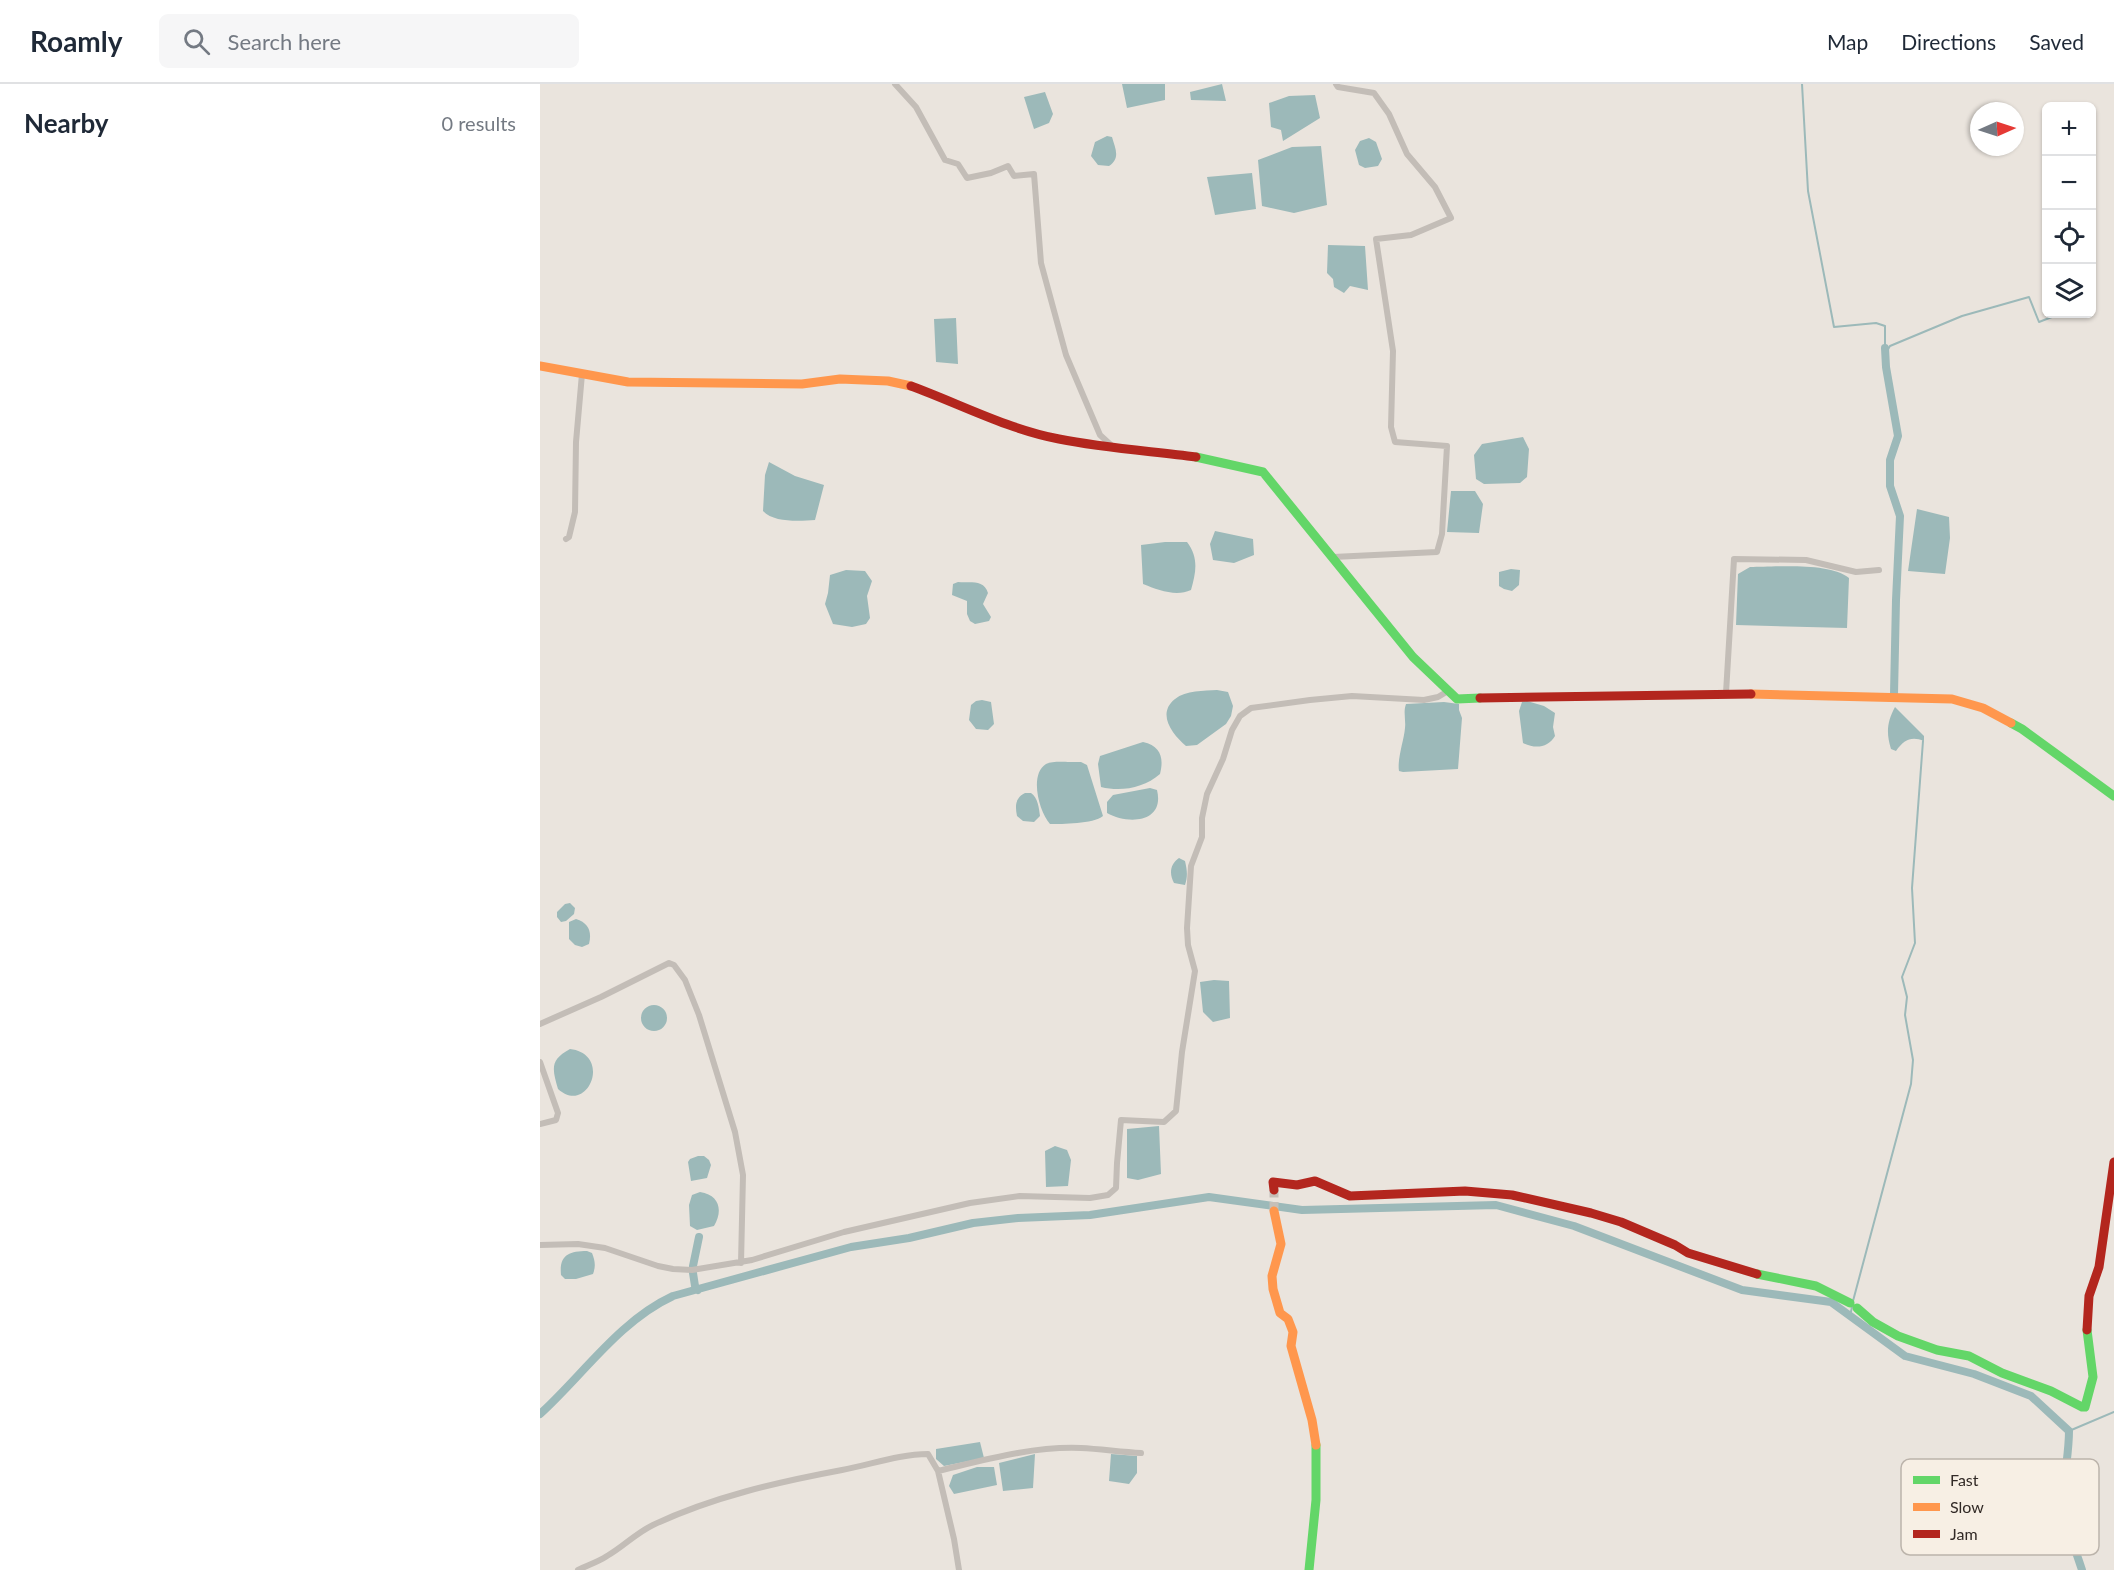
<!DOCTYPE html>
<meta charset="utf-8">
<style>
body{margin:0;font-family:Lato,sans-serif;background:#f6f6f7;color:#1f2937}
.controls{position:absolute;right:18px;top:18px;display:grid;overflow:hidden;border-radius:9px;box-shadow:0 2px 4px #0004}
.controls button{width:54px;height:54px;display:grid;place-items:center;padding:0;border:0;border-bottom:2px solid #e0e1e3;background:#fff;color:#1f2937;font:30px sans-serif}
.compass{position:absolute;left:1430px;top:18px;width:54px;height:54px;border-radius:50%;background:#fff;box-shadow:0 2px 4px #0004;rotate:87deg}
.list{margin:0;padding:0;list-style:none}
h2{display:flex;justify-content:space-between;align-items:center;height:78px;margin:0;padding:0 24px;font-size:26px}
h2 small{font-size:20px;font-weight:400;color:#747a83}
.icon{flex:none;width:33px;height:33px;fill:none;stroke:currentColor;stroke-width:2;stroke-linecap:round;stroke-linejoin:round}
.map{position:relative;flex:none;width:1574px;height:1486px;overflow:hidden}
header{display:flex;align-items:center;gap:36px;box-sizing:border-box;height:84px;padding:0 30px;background:#fff;border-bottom:2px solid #e0e1e3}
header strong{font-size:28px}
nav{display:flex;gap:33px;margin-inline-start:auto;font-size:21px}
.search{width:420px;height:54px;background:#f6f6f7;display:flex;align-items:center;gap:15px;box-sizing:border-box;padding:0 21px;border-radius:9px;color:#747a83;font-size:22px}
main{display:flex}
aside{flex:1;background:#fff}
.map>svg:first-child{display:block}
.water{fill:#9cb9b9}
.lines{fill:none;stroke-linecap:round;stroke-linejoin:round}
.stream{stroke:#9cb9b9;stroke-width:2}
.canal{stroke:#9cb9b9;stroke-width:8}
.secondary-tunnel{stroke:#c5bfb8;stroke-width:9;stroke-dasharray:9 4.5;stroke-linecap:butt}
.street{stroke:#c3bdb7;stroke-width:6}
.fast{stroke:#63d668;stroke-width:9}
.slow{stroke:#ff974d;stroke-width:9}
.jam{stroke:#b3261e;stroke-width:9}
.key{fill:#f7efe4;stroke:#bcb4ab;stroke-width:1.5}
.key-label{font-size:16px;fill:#322a26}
</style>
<header>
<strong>Roamly</strong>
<div class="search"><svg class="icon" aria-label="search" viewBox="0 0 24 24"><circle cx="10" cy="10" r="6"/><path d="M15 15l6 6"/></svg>Search here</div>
<nav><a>Map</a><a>Directions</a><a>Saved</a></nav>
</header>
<main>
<aside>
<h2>Nearby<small>0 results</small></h2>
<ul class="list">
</ul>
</aside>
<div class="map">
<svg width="1574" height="1486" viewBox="0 0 1574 1486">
<rect width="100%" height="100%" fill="#eae4dd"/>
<path class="water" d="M 582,0 L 625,0 L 625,16 L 587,24 Z
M 682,0 L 686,17 L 651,16 L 650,8 Z
M 505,8 L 513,30 L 509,39 L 494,45 L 484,13 Z
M 775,11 L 780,34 L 743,57 L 741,46 L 731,43 L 729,19 L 749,12 Z
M 567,52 L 572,53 C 575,64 581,74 569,82 L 558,81 L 551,72 L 555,58 Z
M 829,54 L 836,58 L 842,75 L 838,82 L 825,84 L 819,81 L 815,66 L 820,57 Z
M 781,62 L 787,121 L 754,129 L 722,122 L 718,76 L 752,63 Z
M 712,89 L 716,125 L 675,131 L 667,93 Z
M 788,161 L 825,162 L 828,206 L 810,202 L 804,209 L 794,203 L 793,195 L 787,189 Z
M 416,234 L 418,280 L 396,278 L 394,235 Z
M 983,353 L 989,365 L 987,393 L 980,399 L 944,400 L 936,395 L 934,371 L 942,360 Z
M 229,378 L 255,392 L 284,401 L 275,436 C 260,437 234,439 223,427 L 225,391 Z
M 911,407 L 935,407 L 943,420 L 939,449 L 907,448 Z
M 1377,425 L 1409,433 L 1410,454 L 1405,490 L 1368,487 Z
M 675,447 L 713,455 L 714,471 L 694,479 L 673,476 L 670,460 Z
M 625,458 L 647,458 C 659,474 656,488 651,506 C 636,513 618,506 603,500 L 601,461 Z
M 1210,483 C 1235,483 1290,478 1309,494 L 1307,544 L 1196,541 L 1198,490 Z
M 971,485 L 980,486 L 979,501 L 972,507 L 964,505 L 959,502 L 959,488 Z
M 306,486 L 325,487 L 332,497 L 327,512 L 330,534 L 326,540 L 312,543 L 293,540 L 285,520 L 288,509 L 290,491 Z
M 418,498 C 431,499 444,495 448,509 L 443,520 L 451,533 L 449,537 L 435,540 L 430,537 L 427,530 L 427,517 L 412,511 L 413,500 Z
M 677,606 L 688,608 L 693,622 L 691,632 L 686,640 L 657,661 L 646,662 C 633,651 616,630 635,615 C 646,606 664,607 677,606 Z
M 442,616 L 451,618 L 454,640 L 448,646 L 436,645 L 429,636 L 431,621 L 436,617 Z
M 987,617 L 1004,622 L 1015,629 L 1013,643 L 1015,652 C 1008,664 995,665 983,659 L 979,627 L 982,618 Z
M 904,618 L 919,620 L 919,626 L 922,634 L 918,685 L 863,688 L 859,687 C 857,675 864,656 865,644 C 866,636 863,628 866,620 Z
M 1355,623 L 1384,652 L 1384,657 C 1371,652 1364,656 1356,667 L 1351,665 C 1346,649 1347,638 1355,623 Z
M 603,658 C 621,662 624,674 620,690 C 604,704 581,708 561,703 L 558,680 L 560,672 Z
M 530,678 L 541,678 L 547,681 L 563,732 C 553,740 522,740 510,740 C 499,728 489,690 506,680 C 512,677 523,678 530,678 Z
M 610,704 L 617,706 C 625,739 588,741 567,729 L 567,718 L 573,711 Z
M 485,709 L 491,709 C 498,714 499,724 500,732 L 494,738 L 483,737 L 477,732 C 475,722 475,714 485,709 Z
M 639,774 L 645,777 C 647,786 648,792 645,801 L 634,799 C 629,790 630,780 639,774 Z
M 30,819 L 35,824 L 34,830 L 26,837 L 21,838 L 17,833 L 17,828 L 25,820 Z
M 36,835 C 49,839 52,848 49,860 L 42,863 L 35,861 L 29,855 L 29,838 Z
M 674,896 L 689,897 L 690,934 L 673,938 L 663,928 L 660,898 Z
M101 934a13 13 0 1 1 26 0a13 13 0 1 1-26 0Z
M 30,965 C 73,970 48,1032 18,1005 C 12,984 10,976 30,965 Z
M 619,1042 L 621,1090 L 598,1096 L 587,1094 L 587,1045 Z
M 515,1062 L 527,1066 L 531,1076 L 528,1102 L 506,1103 L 505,1067 Z
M 158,1072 L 164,1072 L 169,1076 L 171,1081 L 167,1094 L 151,1097 L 148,1078 L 150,1075 Z
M 160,1108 C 180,1111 183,1127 174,1142 L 157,1146 L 150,1142 L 149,1121 L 152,1111 Z
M 47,1167 L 52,1169 C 55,1177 56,1182 53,1190 L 36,1195 L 25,1195 L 21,1191 C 19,1171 29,1167 47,1167 Z
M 440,1358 L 444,1374 L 404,1382 L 396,1375 L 396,1365 Z
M 495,1370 L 493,1404 L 463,1407 L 459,1379 Z
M 571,1370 L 597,1372 L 597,1389 L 589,1400 L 569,1397 Z
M 437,1383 L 454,1383 L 457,1401 L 414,1410 L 409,1402 L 413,1391 Z"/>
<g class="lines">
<path class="stream" d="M 1262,0 L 1268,107 L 1294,243 L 1336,239 L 1345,242 L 1345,264
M 1344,272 L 1350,262 L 1422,232 L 1489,213 L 1499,238 L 1517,231
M 1313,1217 L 1371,1000 L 1373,976 L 1365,931 L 1367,913 L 1362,893 L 1375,859 L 1372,804 L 1383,657
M 1310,1232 L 1312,1223
M 1529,1347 L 1574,1328"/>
<path class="canal" d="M 1345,264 L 1346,283 L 1358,352 L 1350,376 L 1350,402 L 1360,432 L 1356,516 L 1354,610
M 153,1182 L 159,1153
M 153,1189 L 155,1202 L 158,1206
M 0,1330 C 43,1291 79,1237 133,1212 L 311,1163 L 369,1154 L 433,1139 L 478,1134 L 550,1131 L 669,1113 L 762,1126 L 956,1121 L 1034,1142 L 1202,1206 L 1291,1218 L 1365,1272 L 1434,1290 L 1491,1312 L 1529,1347 C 1529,1371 1523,1394 1524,1418 C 1525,1441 1535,1464 1542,1486"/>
<path class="secondary-tunnel" d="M 734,1127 L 734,1106"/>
<path class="street" d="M 355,0 L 376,23 L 405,76 L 418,80 L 427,94 L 451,89 L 468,82 L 474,92 L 494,90 L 501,179 L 526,271 L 560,351 L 571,361
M 26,455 L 29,453 L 35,428 L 36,358 L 42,290
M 793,473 L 897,468 L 902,450 L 907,362 L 855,358 L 851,343 L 853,267 L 836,155 L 871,151 L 911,134 L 895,103 L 867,70 L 849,30 L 834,9 L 798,3 L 796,0
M 1186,609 L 1194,475 L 1266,476 L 1316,488 L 1339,486
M 0,940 L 61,913 L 129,879 L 134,881 L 145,896 L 159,931 L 195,1048 L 203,1091 L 201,1179
M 0,978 L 18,1029 L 16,1036 L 0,1040
M 0,1161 L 38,1160 L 65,1164 L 118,1182 L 133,1185 L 152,1186 L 212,1176 L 304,1148 L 430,1119 L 480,1112 L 550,1114 L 568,1111 L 576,1104 L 577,1079 L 581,1036 L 624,1038 L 636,1027 L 642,968 L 655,887 L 648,861 L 647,844 L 651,782 L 662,753 L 662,734 L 667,710 L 683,675 L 692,646 L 700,632 L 711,624 L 770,616 L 812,612 L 884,616 L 898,613 L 908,607
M 398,1387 L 414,1455 L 419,1486
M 38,1486 C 48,1481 58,1478 67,1472 C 83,1463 96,1449 113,1441 C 172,1413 238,1398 302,1386 C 330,1381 359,1370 388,1370 L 398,1387 C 444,1376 493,1362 541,1364 C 561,1365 581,1368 601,1369"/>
<path class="fast" d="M 656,373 L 723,388 L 873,573 L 917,615 L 940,614
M 1471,639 L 1482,645 L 1574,712
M 1217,1190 L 1276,1202 L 1310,1219
M 1317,1224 L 1333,1238 L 1358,1252 L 1397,1266 L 1429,1272 L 1462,1289 L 1511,1307 L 1542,1323 L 1545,1323 L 1553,1293 L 1547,1246
M 769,1486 L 776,1416 L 776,1361"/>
<path class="slow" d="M 0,282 L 88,298 L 262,300 L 300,295 L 348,297 L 371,302
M 1211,610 L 1412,615 L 1443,624 L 1471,639
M 734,1127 L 741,1160 L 732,1192 L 733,1205 L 740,1229 L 748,1235 L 753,1248 L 751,1262 L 772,1336 L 776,1361"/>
<path class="jam" d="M 371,302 C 420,320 467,345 519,355 C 564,364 610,367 656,373
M 940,614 L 1211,610
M 734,1106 L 733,1098 L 757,1101 L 775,1097 L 810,1112 L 925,1107 L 972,1111 L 1051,1129 L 1081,1138 L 1135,1161 L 1148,1169 L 1217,1190
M 1547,1246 L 1549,1212 L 1559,1183 L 1574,1078"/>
</g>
<rect x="1361" y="1375" width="198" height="96" rx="9" class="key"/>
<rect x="1373" y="1392" width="27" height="8" fill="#63d668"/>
<rect x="1373" y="1419" width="27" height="8" fill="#ff974d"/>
<rect x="1373" y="1446" width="27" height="8" fill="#b3261e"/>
<g class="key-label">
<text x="1410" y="1402">Fast</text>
<text x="1410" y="1429">Slow</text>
<text x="1410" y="1456">Jam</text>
</g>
</svg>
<div class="controls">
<button>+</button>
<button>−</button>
<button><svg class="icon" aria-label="locate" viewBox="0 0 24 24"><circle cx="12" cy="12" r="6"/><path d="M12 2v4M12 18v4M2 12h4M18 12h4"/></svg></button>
<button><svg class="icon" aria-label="layers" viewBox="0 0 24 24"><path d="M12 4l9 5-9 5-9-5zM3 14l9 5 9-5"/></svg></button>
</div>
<svg class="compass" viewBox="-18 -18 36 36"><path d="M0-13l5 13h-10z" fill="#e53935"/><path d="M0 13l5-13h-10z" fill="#747a83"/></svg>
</div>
</main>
